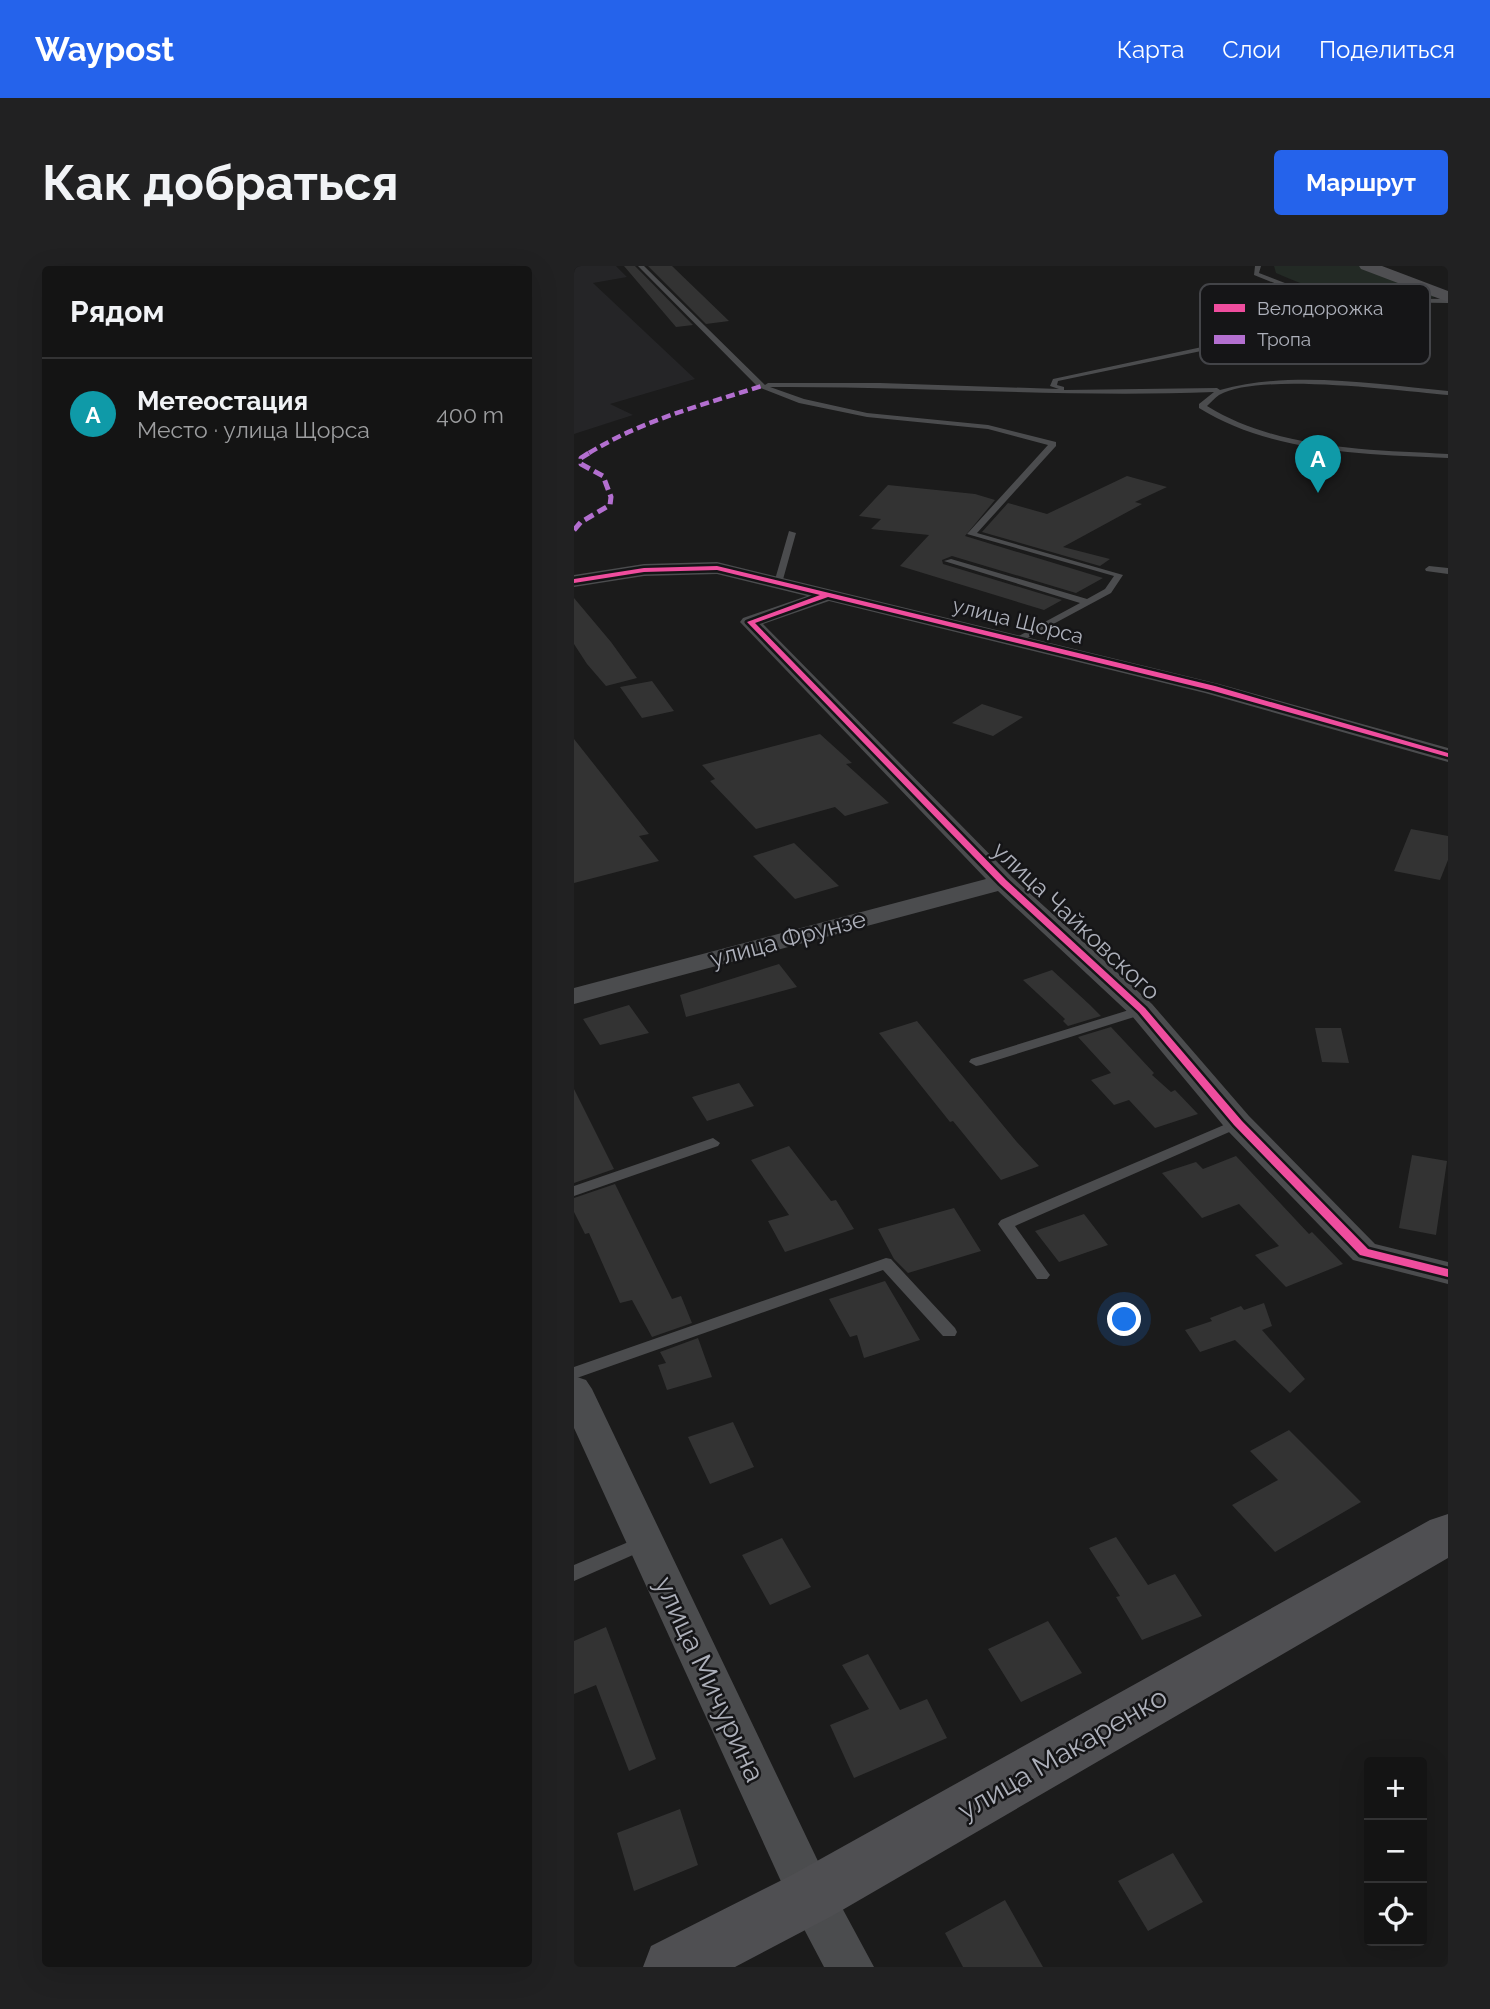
<!DOCTYPE html>
<html lang="ru">
<meta charset="utf-8">
<style>
body{margin:0;font-family:Raleway,sans-serif;background:#212122;color:#f1f3f6}
.controls{position:absolute;right:21px;bottom:21px;display:grid;overflow:hidden;border-radius:7px;box-shadow:0 7px 28px #0002}
.controls button{width:63px;height:63px;display:grid;place-items:center;padding:0;border:0;border-bottom:2px solid #333334;background:#141414;color:#f1f3f6;font:35px sans-serif}
.you{position:absolute;left:551px;top:1054px;width:24px;height:24px;margin:-18px;border:5px solid #fff;border-radius:50%;background:#1a73e8;box-shadow:0 0 0 10px #1a73e833}
.badge{display:grid;place-items:center;width:46px;height:46px;border-radius:50%;background:#2563eb;color:#fff;font-size:23px;font-weight:700}
.pin{position:absolute;translate:-50% -58px;filter:drop-shadow(0 2px 4px #0008)}
.pin::after{content:'';position:absolute;top:37px;width:24px;height:21px;background:inherit;clip-path:polygon(0 0,100% 0,50% 100%)}
.list{margin:0;padding:0;list-style:none}
h2{display:flex;justify-content:space-between;align-items:center;height:91px;margin:0;padding:0 28px;font-size:30px}
h2 small{font-size:23px;font-weight:400;color:#9d9ea0}
.list li{display:grid;grid-template-columns:46px 1fr auto;gap:21px;align-items:center;box-sizing:border-box;height:112px;padding:0 28px;border-top:2px solid #333334}
.list b{display:block;font-size:26px;white-space:nowrap}
.list p{margin:0;font-size:23px;white-space:nowrap;color:#9d9ea0}
.list em{font-size:23px;font-style:normal;color:#9d9ea0}
.icon{flex:none;width:38px;height:38px;fill:none;stroke:currentColor;stroke-width:2;stroke-linecap:round;stroke-linejoin:round}
.map{position:relative;flex:none;width:874px;height:1701px;overflow:hidden;border-radius:7px}
header{display:flex;align-items:center;gap:42px;box-sizing:border-box;height:98px;padding:0 35px;background:#2563eb;color:#fff}
header strong{font-size:33px}
nav{display:flex;gap:38px;margin-inline-start:auto;font-size:24px}
.intro{display:flex;align-items:center;justify-content:space-between;box-sizing:border-box;height:168px;padding:0 42px}
h1{margin:0;font-size:49px}
.button{padding:18px 32px;border-radius:7px;background:#2563eb;color:#fff;font-size:24px;font-weight:700}
main{display:flex;gap:42px;padding:0 42px}
aside{flex:1;background:#141414;border-radius:7px;box-shadow:0 7px 28px #0002}
.map>svg:first-child{display:block}
.built{fill:#252527}
.green{fill:#232a25}
.building{fill:#333}
.lines{fill:none;stroke-linecap:round;stroke-linejoin:round}
.lane{fill:#4b4c4e;fill-rule:evenodd}
.street{fill:#4b4c4e;fill-rule:evenodd}
.secondary{fill:#4f4f52;fill-rule:evenodd}
.quiet-far1{stroke:#b36fd0;stroke-width:4.5;stroke-dasharray:9 4.5;stroke-linecap:butt}
.quiet{stroke:#b36fd0;stroke-width:5;stroke-dasharray:10 5;stroke-linecap:butt}
.cycleway-casing{stroke:#151517;stroke-width:5}
.cycleway{fill:#ef4d9e;fill-rule:evenodd}
.labels{text-anchor:middle;stroke-width:5;stroke-linejoin:round;paint-order:stroke}
.far-street-label{font-size:21px;fill:#adb0ba;stroke:#151517}
.street-label{font-size:24px;fill:#adb0ba;stroke:#151517}
.near-street-label{font-size:28px;fill:#adb0ba;stroke:#151517}
.key{fill:#151517;stroke:#434448;stroke-width:2}
.key-label{font-size:19px;fill:#adb0ba}
</style>
<header>
<strong>Waypost</strong>
<nav><a>Карта</a><a>Слои</a><a>Поделиться</a></nav>
</header>
<div class="intro"><h1>Как добраться</h1><a class="button">Маршрут</a></div>
<main>
<aside>
<h2>Рядом<small></small></h2>
<ul class="list">
<li><span class="badge" style="background:#0f9aa8">A</span><div><b>Метеостация</b><p>Место · улица Щорса</p></div><em>400 m</em></li>
</ul>
</aside>
<div class="map">
<svg width="874" height="1701" viewBox="0 0 874 1701">
<rect width="100%" height="100%" fill="#1b1b1b"/>
<path class="built" d="M 0,0 L 42,0 L 53,11 L 19,17 L 121,113 L 36,138 L 59,149 L 0,168 Z"/>
<path class="green" d="M 700,0 L 786,0 L 863,30 C 851,38 761,27 744,23 C 730,19 716,13 702,7 Z"/>
<path class="building" d="M 50,0 L 61,0 L 119,59 L 102,61 Z
M 74,0 L 98,0 L 155,55 L 132,58 Z
M 553,210 L 593,221 L 561,236 L 568,238 L 489,281 L 536,293 L 526,300 L 408,266 L 434,237 L 473,248 Z
M 314,219 L 401,228 L 421,234 L 391,270 L 529,312 L 502,327 L 378,290 L 368,294 L 369,298 L 488,334 L 470,344 L 326,300 L 355,269 L 297,263 L 307,253 L 285,250 Z
M 0,332 L 37,376 L 63,412 L 32,420 L 13,398 L 0,378 Z
M 78,415 L 100,445 L 68,452 L 46,421 Z
M 408,438 L 449,451 L 419,470 L 378,457 Z
M 246,468 L 278,497 L 272,498 L 315,537 L 271,550 L 261,541 L 182,563 L 136,515 L 141,513 L 128,499 Z
M 0,473 L 75,568 L 65,570 L 85,595 L 0,617 Z
M 837,563 L 874,570 L 874,594 L 866,614 L 820,605 Z
M 220,577 L 265,620 L 221,633 L 179,590 Z
M 205,698 L 223,721 L 112,751 L 106,729 Z
M 478,704 L 516,739 L 527,750 L 494,760 L 489,755 L 491,753 L 449,714 Z
M 55,739 L 75,767 L 26,779 L 9,753 Z
M 343,755 L 442,875 L 465,900 L 427,914 L 379,855 L 376,856 L 305,767 Z
M 537,761 L 580,807 L 578,809 L 597,826 L 601,824 L 624,848 L 581,862 L 555,834 L 540,839 L 517,814 L 537,807 L 504,771 Z
M 741,762 L 767,762 L 775,797 L 748,796 Z
M 165,817 L 180,840 L 133,855 L 118,831 Z
M 0,823 L 40,903 L 0,917 Z
M 215,880 L 257,935 L 262,934 L 280,963 L 211,986 L 194,955 L 215,949 L 177,894 Z
M 838,889 L 873,895 L 862,969 L 825,962 Z
M 662,890 L 735,968 L 738,966 L 769,998 L 712,1021 L 681,989 L 705,980 L 665,938 L 628,952 L 588,907 L 622,896 L 629,903 Z
M 41,918 L 98,1033 L 107,1030 L 118,1057 L 78,1071 L 58,1034 L 46,1037 L 15,967 L 11,968 L 0,946 L 0,932 Z
M 380,942 L 407,985 L 334,1007 L 320,993 L 304,963 Z
M 510,948 L 534,979 L 485,996 L 461,965 Z
M 311,1015 L 346,1074 L 290,1092 L 283,1069 L 276,1071 L 255,1033 Z
M 690,1037 L 698,1060 L 688,1064 L 731,1113 L 716,1127 L 661,1074 L 626,1086 L 611,1064 L 638,1055 L 636,1052 L 667,1040 L 670,1044 Z
M 124,1072 L 138,1111 L 93,1124 L 84,1099 L 92,1097 L 86,1086 Z
M 159,1156 L 180,1201 L 136,1218 L 114,1171 Z
M 715,1164 L 787,1236 L 701,1286 L 658,1239 L 704,1214 L 676,1185 Z
M 542,1271 L 574,1319 L 601,1308 L 628,1350 L 568,1374 L 542,1331 L 546,1330 L 515,1282 Z
M 208,1272 L 237,1321 L 196,1339 L 168,1289 Z
M 474,1355 L 508,1407 L 447,1436 L 414,1383 Z
M 32,1361 L 82,1493 L 55,1505 L 22,1419 L 0,1428 L 0,1375 Z
M 294,1388 L 326,1444 L 353,1433 L 373,1472 L 280,1512 L 256,1459 L 295,1443 L 268,1399 Z
M 106,1543 L 124,1599 L 60,1625 L 43,1567 Z
M 599,1587 L 629,1636 L 574,1665 L 544,1615 Z
M 431,1634 L 469,1701 L 389,1701 L 371,1667 Z"/>
<g class="lines">
<path class="lane" d="M 64,0 L 70,0 L 191,119 L 194,117 L 306,117 L 485,123 L 476,120 L 479,113 L 628,81 L 642,75 L 644,78 L 632,84 L 484,115 L 483,119 L 490,121 L 490,124 L 643,122 L 646,124 C 719,104 800,118 874,125 L 874,129 C 824,125 686,106 645,129 C 641,132 636,137 633,140 C 702,183 794,184 874,188 L 874,192 C 791,188 697,187 625,142 L 625,138 L 640,126 C 492,132 344,120 196,121 L 230,133 L 293,147 L 414,159 L 482,176 L 482,180 L 403,267 L 549,309 L 537,327 L 444,377 L 439,374 L 441,372 L 506,337 L 370,295 L 377,293 L 513,333 L 531,323 L 540,310 L 393,268 L 474,179 L 414,163 L 293,151 L 225,137 L 184,121 Z
M 681,0 L 687,0 L 685,7 L 729,24 L 805,32 L 874,33 L 874,37 L 805,36 L 728,28 L 680,9 Z
M 215,265 L 222,267 L 208,317 L 204,320 L 200,317 Z
M 855,300 L 874,302 L 874,308 L 852,305 L 851,303 Z
M 568,740 L 573,741 L 574,744 L 573,747 L 407,799 L 402,800 L 395,796 L 397,793 Z
M 664,853 L 671,857 L 669,860 L 441,960 L 473,1005 L 476,1009 L 473,1013 L 463,1013 L 424,958 L 427,954 Z
M 139,872 L 146,877 L 144,880 L 0,930 L 0,920 Z
M 312,992 L 317,993 L 381,1062 L 383,1066 L 381,1070 L 369,1070 L 309,1004 L 0,1113 L 0,1101 Z
M 71,1269 L 77,1271 L 80,1276 L 77,1281 L 0,1315 L 0,1299 Z"/>
<path class="street" d="M 143,296 L 645,418 L 874,482 L 874,496 L 631,427 L 255,335 L 189,358 L 438,611 L 578,738 L 675,850 L 801,978 L 874,996 L 874,1018 L 779,994 L 653,864 L 558,750 L 424,625 L 0,738 L 0,722 L 412,613 L 166,356 L 169,352 L 233,330 L 143,308 L 70,310 L 0,321 L 0,309 L 70,298 Z
M 0,1110 L 12,1114 L 18,1123 L 253,1614 L 300,1701 L 250,1701 L 221,1646 L 0,1162 Z"/>
<path class="secondary" d="M 785,0 L 808,0 L 874,25 L 874,36 L 787,3 Z
M 874,1248 L 874,1292 L 258,1650 L 161,1701 L 69,1701 L 77,1680 L 216,1610 L 856,1254 Z"/>
<path class="quiet-far1" d="M 15,187 C 69,154 128,139 188,120"/>
<path class="quiet" d="M 0,264 L 7,256 L 36,239 L 37,231 L 29,210 L 7,198 L 7,192 L 18,185"/>
<g class="cycleway-casing">
<path id="cycleway" d="M 143,300 L 641,420 L 874,487 L 874,491 L 636,424 L 254,331 L 181,357 L 432,614 L 571,742 L 668,855 L 794,983 L 874,1003 L 874,1011 L 786,989 L 660,859 L 565,746 L 426,618 L 173,356 L 246,329 L 143,304 L 70,306 L 0,317 L 0,313 L 70,302 Z"/>
</g>
<use href="#cycleway" class="cycleway"/>
</g>
<g class="labels">
<g class="far-street-label">
<text transform="translate(444 355) rotate(14)" y="7">улица Щорса</text>
</g>
<g class="street-label">
<text transform="translate(502 655) rotate(43)" y="8">улица Чайковского</text>
<text transform="translate(214 673) rotate(-15)" y="8">улица Фрунзе</text>
</g>
<g class="near-street-label">
<text transform="translate(136 1413) rotate(65)" y="10">улица Мичурина</text>
<text transform="translate(488 1487) rotate(-30)" y="10">улица Макаренко</text>
</g>
</g>
<rect x="626" y="18" width="230" height="80" rx="10" class="key"/>
<rect x="640" y="38" width="31" height="8" fill="#ef4d9e"/>
<rect x="640" y="69" width="31" height="9" fill="#b36fd0"/>
<g class="key-label">
<text x="683" y="49">Велодорожка</text>
<text x="683" y="80">Тропа</text>
</g>
</svg>
<div class="controls">
<button>+</button>
<button>−</button>
<button><svg class="icon" aria-label="locate" viewBox="0 0 24 24"><circle cx="12" cy="12" r="6"/><path d="M12 2v4M12 18v4M2 12h4M18 12h4"/></svg></button>
</div>
<div class="you"></div>
<div class="pin badge" style="left:744px;top:227px;background:#0f9aa8">A</div>
</div>
</main>
